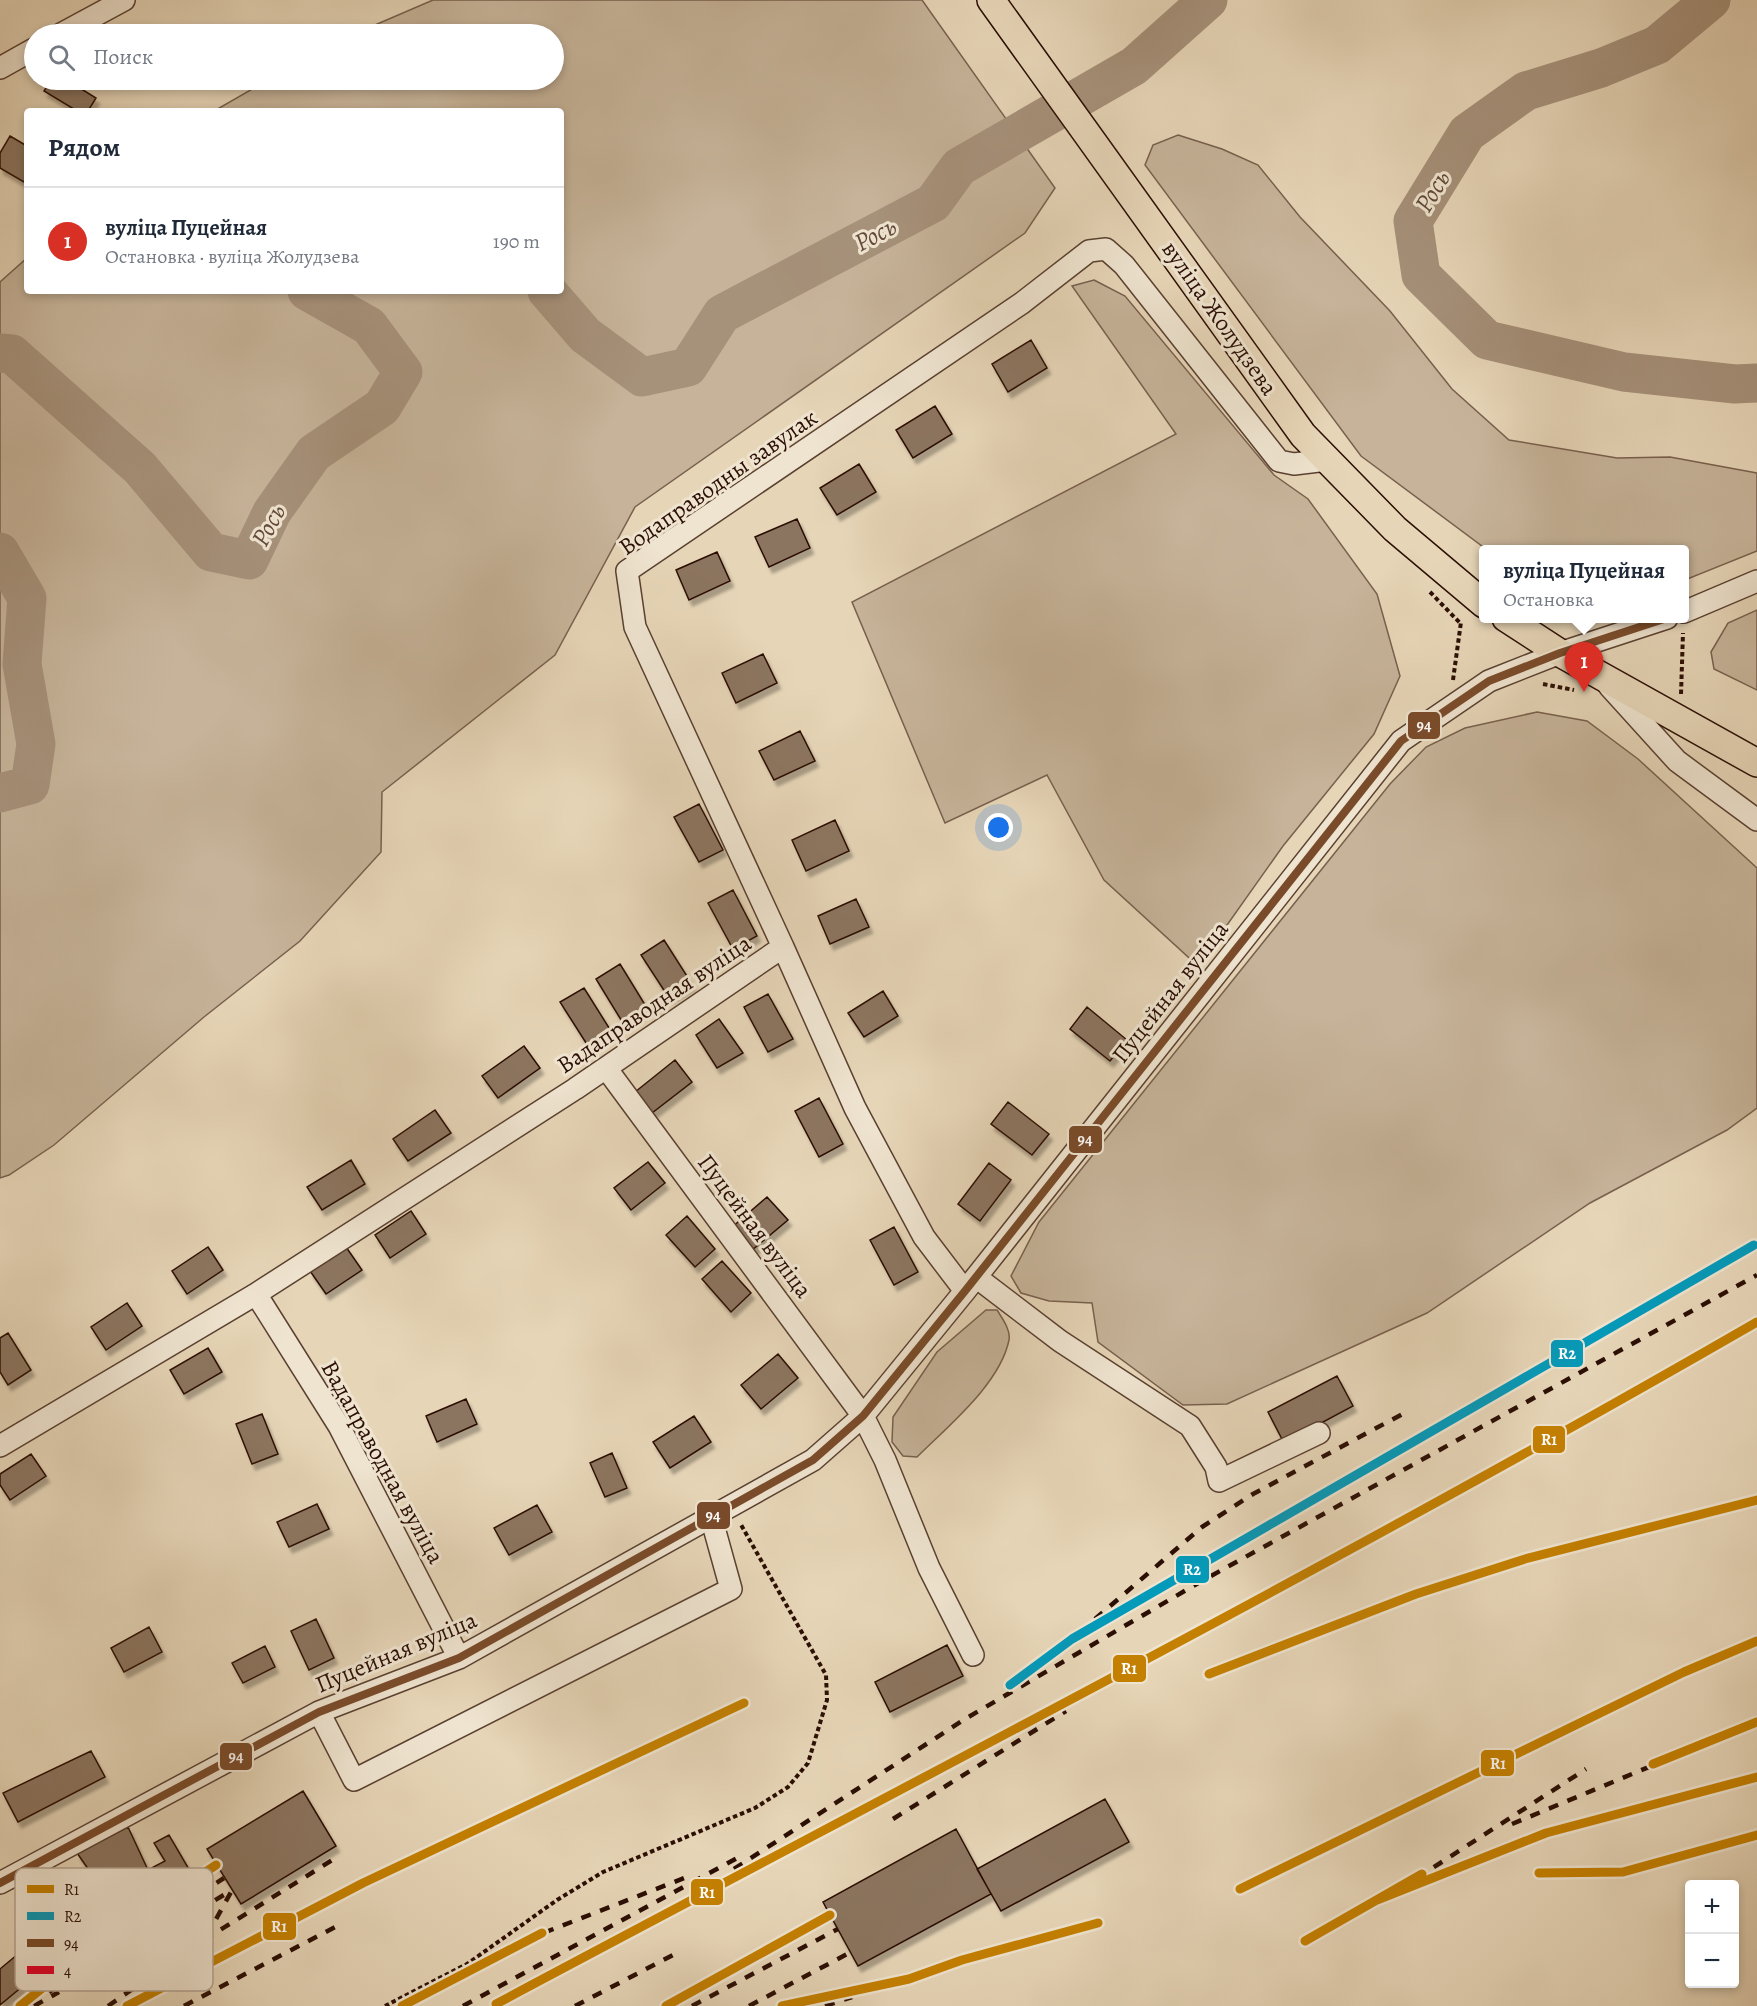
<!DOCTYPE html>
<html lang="ru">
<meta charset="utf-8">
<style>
body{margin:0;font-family:Alegreya,serif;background:#f6f6f7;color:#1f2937}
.controls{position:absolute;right:18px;bottom:18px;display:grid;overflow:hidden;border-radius:6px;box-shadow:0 3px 9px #0003}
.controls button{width:54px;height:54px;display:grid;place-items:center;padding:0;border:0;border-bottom:2px solid #e0e1e3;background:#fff;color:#1f2937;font:30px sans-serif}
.you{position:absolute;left:999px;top:828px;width:21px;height:21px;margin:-15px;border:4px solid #fff;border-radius:50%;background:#1a73e8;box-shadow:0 0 0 9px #1a73e833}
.badge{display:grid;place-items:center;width:39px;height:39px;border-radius:50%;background:#d93025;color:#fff;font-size:20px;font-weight:700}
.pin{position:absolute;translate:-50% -50px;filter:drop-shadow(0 2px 3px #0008)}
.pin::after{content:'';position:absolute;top:32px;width:21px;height:18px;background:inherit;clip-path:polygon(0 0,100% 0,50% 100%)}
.popup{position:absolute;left:1479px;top:545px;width:210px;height:78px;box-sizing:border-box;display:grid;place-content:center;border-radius:6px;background:#fff;filter:drop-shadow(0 2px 4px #0005);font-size:20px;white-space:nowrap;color:#747a83}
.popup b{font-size:22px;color:#1f2937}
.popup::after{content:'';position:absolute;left:50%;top:100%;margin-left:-12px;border:12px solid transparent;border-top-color:#fff}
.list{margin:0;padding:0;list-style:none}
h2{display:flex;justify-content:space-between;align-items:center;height:78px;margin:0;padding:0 24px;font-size:26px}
h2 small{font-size:20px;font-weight:400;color:#747a83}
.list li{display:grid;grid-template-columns:39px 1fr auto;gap:18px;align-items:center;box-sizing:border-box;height:108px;padding:0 24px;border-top:2px solid #e0e1e3}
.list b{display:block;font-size:22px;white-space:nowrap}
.list p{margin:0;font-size:20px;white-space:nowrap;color:#747a83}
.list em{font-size:20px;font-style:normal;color:#747a83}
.icon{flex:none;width:33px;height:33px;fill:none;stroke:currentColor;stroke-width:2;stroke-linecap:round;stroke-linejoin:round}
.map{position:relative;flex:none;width:1757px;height:2006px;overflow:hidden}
.search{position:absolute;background:#fff;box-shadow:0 3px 9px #0003;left:24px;top:24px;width:540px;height:66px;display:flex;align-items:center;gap:15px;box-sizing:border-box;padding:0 21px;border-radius:33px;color:#747a83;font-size:22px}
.panel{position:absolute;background:#fff;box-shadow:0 3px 9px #0003;left:24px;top:108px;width:540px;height:186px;border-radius:6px}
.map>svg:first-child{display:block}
.green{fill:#c6b399;stroke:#78604e;stroke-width:1.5}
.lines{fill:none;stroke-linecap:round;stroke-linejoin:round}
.river{stroke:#a6917a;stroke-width:39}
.building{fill:#8c7561;stroke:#2b0e04;stroke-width:1.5;filter:url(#shadow)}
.minor-casing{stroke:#5a4031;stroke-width:24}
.major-casing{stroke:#2b0e04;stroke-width:30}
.path{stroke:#2b0e04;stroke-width:4;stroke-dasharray:4.5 3;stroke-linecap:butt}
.minor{stroke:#efe4d0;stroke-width:21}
.major{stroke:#e6d5b7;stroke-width:27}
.rail{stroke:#2b0e04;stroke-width:4.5;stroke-dasharray:10 10;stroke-linecap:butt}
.bus-1-casing{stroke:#efe4d0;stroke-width:12}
.bus-1{stroke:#7a4b2a;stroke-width:8}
.rail-1-casing{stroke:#efe4d0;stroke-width:14}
.rail-2-casing{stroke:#efe4d0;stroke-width:14}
.rail-1{stroke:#c48001;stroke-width:9}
.rail-2{stroke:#049aba;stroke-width:9}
.labels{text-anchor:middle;stroke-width:6;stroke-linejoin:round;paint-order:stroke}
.street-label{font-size:24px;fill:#2b0e04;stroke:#efe4d0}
.water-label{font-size:26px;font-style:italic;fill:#624939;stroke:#efe4d0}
.key{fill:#efe4d0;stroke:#b4a493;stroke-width:1.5}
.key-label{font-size:16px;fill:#2b0e04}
.line-badge{stroke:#efe4d0;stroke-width:2}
.badge-label{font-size:16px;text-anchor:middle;font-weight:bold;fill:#fff}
</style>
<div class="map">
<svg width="1757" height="2006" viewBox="0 0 1757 2006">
<defs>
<filter id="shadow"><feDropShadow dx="3.5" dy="6" stdDeviation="1.5" flood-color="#0004"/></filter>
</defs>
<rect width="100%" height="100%" fill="#e6d5b7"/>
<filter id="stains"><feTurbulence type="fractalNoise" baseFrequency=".00333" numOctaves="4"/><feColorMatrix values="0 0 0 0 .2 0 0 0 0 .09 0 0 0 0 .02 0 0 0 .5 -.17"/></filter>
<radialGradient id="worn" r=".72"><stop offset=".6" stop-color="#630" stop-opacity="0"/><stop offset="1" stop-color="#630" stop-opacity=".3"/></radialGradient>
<path class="green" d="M 433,0 L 922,0 L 1055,188 L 1025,233 L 635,507 L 555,655 L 382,792 L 381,852 L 300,941 L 204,1017 L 54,1145 L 9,1175 L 0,1178 L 0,282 L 27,258 L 27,291 L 561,291 L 561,111 L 214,111 L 268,80 L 554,80 L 554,34 L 354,34 Z
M 1178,135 L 1222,149 L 1258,165 L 1300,217 L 1390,311 L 1452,389 L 1509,440 L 1617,458 L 1670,457 L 1757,473 L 1757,551 L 1685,580 L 1684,550 L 1486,549 L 1361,456 L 1145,165 L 1153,145 Z
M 1094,280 L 1125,296 L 1274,475 L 1308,499 L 1377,594 L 1400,676 L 1374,734 L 1283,846 L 1198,966 L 1104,880 L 1047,775 L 945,823 L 852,602 L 1176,434 L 1072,286 Z
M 1757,610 L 1757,690 L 1714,669 L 1711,652 L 1728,623 Z
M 1537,712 L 1587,721 L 1638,759 L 1757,868 L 1757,1108 L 1727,1130 L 1590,1203 L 1427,1313 L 1227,1404 L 1183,1405 L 1098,1342 L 1092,1303 L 1049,1301 L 1021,1293 L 1011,1276 L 1039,1222 L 1390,784 L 1426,747 L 1465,728 Z
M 986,1310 L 997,1310 C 1002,1318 1011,1330 1009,1340 C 1000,1384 948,1426 917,1457 L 903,1456 L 892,1442 L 893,1417 L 937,1352 Z"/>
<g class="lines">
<path class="river" d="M 1711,0 L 1657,45 L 1601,68 L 1526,91 L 1467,133 L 1413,221 L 1421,275 L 1487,340 L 1624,372 L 1735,384 L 1757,383
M 547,291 L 585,335 L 642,377 L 688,367 L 722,314 L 933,203 L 959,167 L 1134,66 L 1208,0
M 0,353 L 12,354 L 140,468 L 211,552 L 249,560 L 272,512 L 314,453 L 382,407 L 403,372 L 369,326 L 307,291
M 0,552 L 27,598 L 22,664 L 36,744 L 30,785 L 0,793"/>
</g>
<path class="building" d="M 51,80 L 67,80 L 96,98 L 88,111 L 77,111 L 44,91 Z
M 10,136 L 27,146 L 27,177 L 24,182 L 0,168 L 0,153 Z
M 1031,340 L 1047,368 L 1008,392 L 992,364 Z
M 935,406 L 952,434 L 913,458 L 896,430 Z
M 859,464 L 876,492 L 837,515 L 820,488 Z
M 797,519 L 810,548 L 769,567 L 755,537 Z
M 717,552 L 730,581 L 689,600 L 676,570 Z
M 763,654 L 777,683 L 736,703 L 722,673 Z
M 800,731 L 815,761 L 774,780 L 759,751 Z
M 699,804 L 723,850 L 699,862 L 674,817 Z
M 835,820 L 849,851 L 806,871 L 792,840 Z
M 733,890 L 757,936 L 733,949 L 708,903 Z
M 856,899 L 869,927 L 830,944 L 818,916 Z
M 664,940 L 692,984 L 669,998 L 641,955 Z
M 620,964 L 647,1008 L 623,1023 L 596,979 Z
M 584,988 L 611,1031 L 588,1046 L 560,1002 Z
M 883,991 L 898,1016 L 864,1037 L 848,1013 Z
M 768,994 L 793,1039 L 768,1052 L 744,1007 Z
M 1087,1007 L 1127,1040 L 1110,1061 L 1070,1029 Z
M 719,1019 L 743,1053 L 717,1068 L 696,1035 Z
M 524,1046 L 540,1068 L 498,1098 L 482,1076 Z
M 675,1060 L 692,1082 L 652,1113 L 635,1092 Z
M 819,1098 L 843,1144 L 819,1157 L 795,1111 Z
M 1008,1102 L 1049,1134 L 1032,1155 L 991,1124 Z
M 435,1110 L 451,1133 L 408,1161 L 393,1139 Z
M 351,1160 L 365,1184 L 322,1210 L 307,1187 Z
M 648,1162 L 665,1183 L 631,1210 L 614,1188 Z
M 989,1163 L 1011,1180 L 980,1221 L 958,1204 Z
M 767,1197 L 788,1220 L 751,1251 L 731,1228 Z
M 411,1211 L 426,1234 L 390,1258 L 375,1235 Z
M 687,1216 L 715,1249 L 695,1267 L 666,1235 Z
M 894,1227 L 918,1272 L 894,1285 L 870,1240 Z
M 208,1247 L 223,1270 L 187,1294 L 172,1271 Z
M 346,1247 L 362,1270 L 326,1294 L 310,1271 Z
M 722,1261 L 751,1293 L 731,1312 L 702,1279 Z
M 127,1303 L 142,1326 L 106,1350 L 91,1327 Z
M 8,1333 L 31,1370 L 8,1385 L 0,1372 L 0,1338 Z
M 208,1348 L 222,1372 L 184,1394 L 170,1370 Z
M 778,1354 L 798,1378 L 761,1409 L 741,1385 Z
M 1337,1376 L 1353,1406 L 1284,1443 L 1268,1412 Z
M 466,1399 L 477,1424 L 437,1442 L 426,1416 Z
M 262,1414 L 278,1454 L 252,1464 L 236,1424 Z
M 694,1416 L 711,1442 L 670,1468 L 653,1442 Z
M 612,1453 L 627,1488 L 605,1497 L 590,1463 Z
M 31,1454 L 46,1476 L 10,1500 L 0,1485 L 0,1474 Z
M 317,1504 L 329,1529 L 289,1547 L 277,1522 Z
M 537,1505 L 552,1532 L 509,1555 L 494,1528 Z
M 316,1619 L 334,1658 L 309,1670 L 291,1631 Z
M 149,1627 L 162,1652 L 124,1672 L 111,1648 Z
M 947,1645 L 963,1676 L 890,1712 L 875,1682 Z
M 265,1646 L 275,1667 L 243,1683 L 232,1663 Z
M 91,1751 L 105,1777 L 18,1822 L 3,1793 Z
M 303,1791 L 336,1846 L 241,1904 L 207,1849 Z
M 1105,1799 L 1129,1842 L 1001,1911 L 977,1869 Z
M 128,1827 L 148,1870 L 165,1861 L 154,1843 L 169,1835 L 190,1871 L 116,1909 L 77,1853 Z
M 956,1829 L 991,1894 L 858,1966 L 823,1902 Z
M 98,1887 L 116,1909 L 0,2005 L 0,1969 Z"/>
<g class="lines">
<g class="minor-casing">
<path id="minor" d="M 61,34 L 124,0
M 0,68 L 34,49
M 1684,612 L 1757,581
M 1609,686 L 1677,761 L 1757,820
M 783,947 L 635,627 L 627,571 L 1022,303 L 1089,251 L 1106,249 L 1124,265 L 1279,461 L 1294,464 L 1327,460
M 606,1068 L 863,1416 L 885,1460 L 929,1568 L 973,1655
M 976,1277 L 1060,1341 L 1190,1426 L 1216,1467 L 1219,1481 L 1319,1433
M 0,1446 L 256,1294
M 459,1658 L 339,1426 L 256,1294 L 575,1089 L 783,947 L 855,1108 L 924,1237 L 965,1291
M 319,1712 L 354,1780 L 731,1589 L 711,1517
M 0,1883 L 319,1712 L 459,1658 L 813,1460 L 863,1416 L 965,1291 L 1401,741 L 1489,681 L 1560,653 L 1667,618"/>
</g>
<g class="major-casing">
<path id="major" d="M 991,0 L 1303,435 L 1395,529 L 1484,604
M 1506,618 L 1560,653 L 1757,763"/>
</g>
<path class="path" d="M 1430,592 L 1460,623
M 1579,618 L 1590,620
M 1453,680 L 1461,622
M 1543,684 L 1574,690
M 1681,694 L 1683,633
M 385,2006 L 467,1964 L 557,1900 L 603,1872 L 755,1808 L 788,1787 L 808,1763 L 827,1700 L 826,1675 L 740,1523"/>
<use href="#minor" class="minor"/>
<use href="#major" class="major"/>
<path class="rail" d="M 1095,1619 L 1202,1527 L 1253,1494 L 1410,1410
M 1006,1688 L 1072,1639 L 1754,1245
M 893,1819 L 1066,1711
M 1512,1824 L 1757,1722
M 734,1869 L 965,1719 L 1200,1582 L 1757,1275
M 1539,1873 L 1623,1872 L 1757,1835
M 1417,1878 L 1586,1769
M 1240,1889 L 1684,1672 L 1757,1641
M 1377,1900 L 1546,1833 L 1757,1777
M 204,1940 L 334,1859
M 1305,1941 L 1383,1897
M 95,1972 L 232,1890
M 49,1992 L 224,1878
M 496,2004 C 918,1779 1343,1561 1757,1322
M 20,2006 L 87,1952 L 216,1865
M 34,2006 L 59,1992
M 108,2006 L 192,1948 L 215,1921 L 231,1892
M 127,2006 L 363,1883 L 744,1703
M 184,2006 L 339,1925
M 402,2006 L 538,1935 L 687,1877
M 463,2006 L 743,1855
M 575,2006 L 673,1955
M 666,2006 L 830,1915
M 692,2006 L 838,1929
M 749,2006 L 851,1952
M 782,2006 L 909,1979 L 962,1960 L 1098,1923
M 825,2006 L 852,1997"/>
<g class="bus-1-casing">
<path id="bus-1" d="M 0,1883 L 319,1712 L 459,1658 L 813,1460 L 863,1416 L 965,1291 L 1401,741 L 1489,681 L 1560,653 L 1667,618"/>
</g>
<use href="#bus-1" class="bus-1"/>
<g class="rail-1-casing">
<path id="rail-1" d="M 1209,1674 L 1416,1594 L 1525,1559 L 1757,1500
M 1653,1764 L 1757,1722
M 1539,1873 L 1623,1872 L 1757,1835
M 1240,1889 L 1684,1672 L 1757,1641
M 1377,1900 L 1546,1833 L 1757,1777
M 1305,1941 L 1422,1874
M 496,2004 C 918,1779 1343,1561 1757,1322
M 20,2006 L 87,1952 L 216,1865
M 127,2006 L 363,1883 L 744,1703
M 402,2006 L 542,1933
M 666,2006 L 830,1915
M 782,2006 L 909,1979 L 962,1960 L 1098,1923"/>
</g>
<g class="rail-2-casing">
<path id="rail-2" d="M 1010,1685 L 1072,1639 L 1754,1245"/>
</g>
<use href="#rail-1" class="rail-1"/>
<use href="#rail-2" class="rail-2"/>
</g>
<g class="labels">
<g class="street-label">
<text transform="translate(1220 318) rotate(55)" y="8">вуліца Жолудзева</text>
<text transform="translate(718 482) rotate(-35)" y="8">Водаправодны завулак</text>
<text transform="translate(1170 992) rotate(-52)" y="8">Пуцейная вуліца</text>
<text transform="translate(654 1004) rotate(-34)" y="8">Вадаправодная вуліца</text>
<text transform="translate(755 1226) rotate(53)" y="8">Пуцейная вуліца</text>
<text transform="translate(383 1462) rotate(61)" y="8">Вадаправодная вуліца</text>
<text transform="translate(396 1652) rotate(-23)" y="8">Пуцейная вуліца</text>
</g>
<g class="water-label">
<text transform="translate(1432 191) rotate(-59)" y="9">Рось</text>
<text transform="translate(875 234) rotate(-28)" y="9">Рось</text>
<text transform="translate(268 525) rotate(-62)" y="9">Рось</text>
</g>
</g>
<rect x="15" y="1868" width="198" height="123" rx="9" class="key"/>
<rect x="27" y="1885" width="27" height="8" fill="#c48001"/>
<rect x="27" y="1912" width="27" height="8" fill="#049aba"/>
<rect x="27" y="1939" width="27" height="8" fill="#7a4b2a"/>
<rect x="27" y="1966" width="27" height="8" fill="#e4002b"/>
<g class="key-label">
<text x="64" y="1895">R1</text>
<text x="64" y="1922">R2</text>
<text x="64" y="1949">94</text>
<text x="64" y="1976">4</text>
</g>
<g class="line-badge">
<rect x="1407" y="711" width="34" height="29" rx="6" fill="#7a4b2a"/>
<rect x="1068" y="1125" width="35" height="29" rx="6" fill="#7a4b2a"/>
<rect x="1550" y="1339" width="34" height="29" rx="6" fill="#049aba"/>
<rect x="1532" y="1425" width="34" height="29" rx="6" fill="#c48001"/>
<rect x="696" y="1501" width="35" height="29" rx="6" fill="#7a4b2a"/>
<rect x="1175" y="1555" width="35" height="29" rx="6" fill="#049aba"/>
<rect x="1112" y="1654" width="35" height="29" rx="6" fill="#c48001"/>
<rect x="219" y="1742" width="34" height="29" rx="6" fill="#7a4b2a"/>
<rect x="1480" y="1749" width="35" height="28" rx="6" fill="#c48001"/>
<rect x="690" y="1878" width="34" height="28" rx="6" fill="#c48001"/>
<rect x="262" y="1912" width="35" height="29" rx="6" fill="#c48001"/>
</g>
<g class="badge-label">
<text x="1424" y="731">94</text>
<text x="1085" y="1145">94</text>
<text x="1567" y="1359">R2</text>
<text x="1549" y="1445">R1</text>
<text x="713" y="1521">94</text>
<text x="1192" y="1575">R2</text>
<text x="1129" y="1674">R1</text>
<text x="236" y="1762">94</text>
<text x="1498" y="1769">R1</text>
<text x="707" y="1898">R1</text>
<text x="279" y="1932">R1</text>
</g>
<rect width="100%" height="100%" filter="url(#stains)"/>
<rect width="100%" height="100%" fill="url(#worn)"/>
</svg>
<div class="controls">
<button>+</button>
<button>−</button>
</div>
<div class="you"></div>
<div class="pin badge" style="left:1584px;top:692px">1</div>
<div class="popup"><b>вуліца Пуцейная</b>Остановка</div>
<div class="search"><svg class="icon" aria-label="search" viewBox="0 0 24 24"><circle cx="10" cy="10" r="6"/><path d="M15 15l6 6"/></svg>Поиск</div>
<section class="panel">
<h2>Рядом<small></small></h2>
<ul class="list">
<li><span class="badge">1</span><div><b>вуліца Пуцейная</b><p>Остановка · вуліца Жолудзева</p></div><em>190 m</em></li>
</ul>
</section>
</div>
